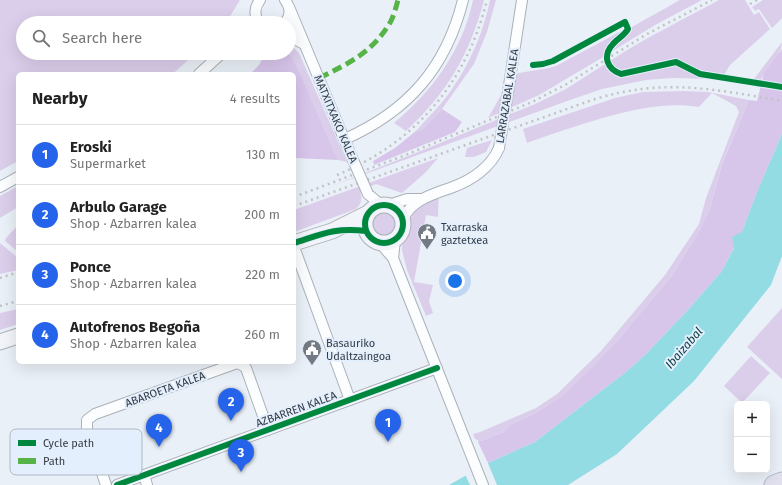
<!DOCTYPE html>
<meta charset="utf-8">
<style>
body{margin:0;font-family:"Fira Sans",sans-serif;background:#f6f6f6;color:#222}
.controls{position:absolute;right:12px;bottom:12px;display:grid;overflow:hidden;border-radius:6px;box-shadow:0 4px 16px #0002}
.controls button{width:36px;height:36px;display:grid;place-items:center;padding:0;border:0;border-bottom:1px solid #e0e0e0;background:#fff;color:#222;font:20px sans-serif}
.you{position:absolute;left:455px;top:281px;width:14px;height:14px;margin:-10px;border:3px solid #fff;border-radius:50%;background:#1a73e8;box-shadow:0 0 0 6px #1a73e833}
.badge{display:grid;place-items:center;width:26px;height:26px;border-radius:50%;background:#2563eb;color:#fff;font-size:13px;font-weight:700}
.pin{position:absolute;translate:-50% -33px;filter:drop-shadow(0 1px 2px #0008)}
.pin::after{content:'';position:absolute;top:21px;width:14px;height:12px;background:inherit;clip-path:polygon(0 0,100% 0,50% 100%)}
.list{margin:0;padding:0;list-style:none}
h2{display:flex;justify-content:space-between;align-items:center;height:52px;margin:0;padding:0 16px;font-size:17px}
h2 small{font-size:13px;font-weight:400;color:#767676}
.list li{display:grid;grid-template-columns:26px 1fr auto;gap:12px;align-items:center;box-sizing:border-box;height:60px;padding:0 16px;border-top:1px solid #e0e0e0}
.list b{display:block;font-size:15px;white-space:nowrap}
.list p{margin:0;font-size:13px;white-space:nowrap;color:#767676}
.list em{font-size:13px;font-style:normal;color:#767676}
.icon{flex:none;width:22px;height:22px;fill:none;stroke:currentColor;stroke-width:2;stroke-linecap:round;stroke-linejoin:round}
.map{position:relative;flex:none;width:782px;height:485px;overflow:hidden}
.search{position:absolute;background:#fff;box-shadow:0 4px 16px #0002;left:16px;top:16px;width:280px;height:44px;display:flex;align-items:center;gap:10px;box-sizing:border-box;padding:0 14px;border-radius:22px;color:#767676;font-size:15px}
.panel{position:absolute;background:#fff;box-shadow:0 4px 16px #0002;left:16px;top:72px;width:280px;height:292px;border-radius:6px}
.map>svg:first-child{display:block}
.green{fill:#dbceeb}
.forest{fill:#d7c5ea}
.water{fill:#93dce4}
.pier{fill:#eaf0f7}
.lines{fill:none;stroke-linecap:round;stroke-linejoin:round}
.street-casing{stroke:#abb1b8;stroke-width:12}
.secondary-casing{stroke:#abb1b8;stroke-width:17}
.highway-casing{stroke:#b2b5c6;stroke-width:21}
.street{stroke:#fcfdfe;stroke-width:10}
.secondary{stroke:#f3f4f9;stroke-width:15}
.highway{stroke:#e0e0ee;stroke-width:19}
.rail{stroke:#c1c3c6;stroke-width:2.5;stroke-dasharray:2 4;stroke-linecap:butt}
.street-bridge-casing{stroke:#abb1b8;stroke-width:12;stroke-linecap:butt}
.street-bridge{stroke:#fcfdfe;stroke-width:10}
.quiet{stroke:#56b347;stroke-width:5;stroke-dasharray:10 5;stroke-linecap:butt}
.cycleway-casing{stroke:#e4effd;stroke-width:8}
.cycleway{stroke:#00873e;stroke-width:6}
.labels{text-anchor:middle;stroke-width:4;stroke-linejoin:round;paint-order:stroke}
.street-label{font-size:11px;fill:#343b44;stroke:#e4effd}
.poi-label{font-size:11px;fill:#343b44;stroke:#e4effd;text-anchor:start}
.water-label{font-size:12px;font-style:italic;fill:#083a3e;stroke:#e4effd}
.key{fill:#e4effd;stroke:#afb9c6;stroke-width:1}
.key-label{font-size:11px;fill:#343b44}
</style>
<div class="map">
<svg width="782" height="485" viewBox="0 0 782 485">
<rect width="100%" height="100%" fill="#eaf0f7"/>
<path class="green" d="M 0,0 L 240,0 L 226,23 L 23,23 L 23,53 L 196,53 L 176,71 L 172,74 L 18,74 L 18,161 L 0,171 Z
M 473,0 L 484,0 C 470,54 447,93 406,131 L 394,123 C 432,92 463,49 473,0 Z
M 490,0 L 496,0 L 487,32 L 474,64 L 442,109 L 421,131 L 416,131 C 428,117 442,104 452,89 C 470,63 484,31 490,0 Z
M 680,0 L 702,0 L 655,25 L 611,52 L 613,50 L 631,31 L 630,28 Z
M 719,0 L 745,0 L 754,15 L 759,12 L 770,29 L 730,65 L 724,75 L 699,70 L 677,59 L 626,71 L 616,69 L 610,61 C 645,38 682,20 719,0 Z
M 763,0 L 782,0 L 782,18 L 772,28 L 759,9 L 755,11 L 752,7 Z
M 625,29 C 618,39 608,42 605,56 L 539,95 L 488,118 L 513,74 L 549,68 L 556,66 Z
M 782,42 C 782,56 766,67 761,80 L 754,79 Z
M 289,43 L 299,53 L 347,162 L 338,160 L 298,68 L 289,53 Z
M 605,64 C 609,74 617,76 627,76 L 676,65 L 697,75 L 713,79 L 672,78 L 646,80 L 602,89 L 570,100 L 332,186 L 433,146 L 535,104 L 566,89 Z
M 684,91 L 708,92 L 749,100 L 722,163 L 710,209 L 700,230 L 671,277 L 617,341 L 591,368 L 562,396 L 536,413 L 510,425 L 504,432 L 478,442 L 478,440 L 475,439 L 473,434 L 480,432 L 536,408 L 557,394 L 601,351 L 665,275 L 699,224 L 706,198 L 739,112 L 736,106 L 712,93 L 699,107 C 667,102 637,109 606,117 C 579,125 554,133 527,143 L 523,129 L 615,98 L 643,92 Z
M 492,140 L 486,152 L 474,157 L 465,157 L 467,148 Z
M 438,158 L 425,173 L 402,193 L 376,184 L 360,191 C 362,199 362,203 356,209 L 294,232 L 294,210 Z
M 18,186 L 18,207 L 0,218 L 0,196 Z
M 439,188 L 438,217 L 426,215 L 414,282 L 433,285 L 429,301 L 433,313 L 426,316 L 407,270 L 402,250 L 402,246 L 411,230 L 411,218 L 414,211 Z
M372 224a12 12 0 1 1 24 0a12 12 0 1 1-24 0Z
M 18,225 L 18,250 L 17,251 L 5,241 L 6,238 Z
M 0,243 L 18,258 L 18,270 L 0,274 Z
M 782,308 L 782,379 L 747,347 Z
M 18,309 L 18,324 L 0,330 L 0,313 Z
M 751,356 L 770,373 L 742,403 L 724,386 Z"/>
<path class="forest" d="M 782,49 L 782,134 L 757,192 L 742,232 L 722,271 L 687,311 L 645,355 L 626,372 L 535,442 L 488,463 L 478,442 L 504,432 L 510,425 L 536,413 L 562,396 L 591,368 L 617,341 L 671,277 L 700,230 L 710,209 L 722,164 L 746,107 L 749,100 L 757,101 L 764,73 Z
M 266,53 L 289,53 L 298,68 L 338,160 L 294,158 L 294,74 L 250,74 L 259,65 Z
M 442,109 L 462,122 L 455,132 L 374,165 L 373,161 L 395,148 L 416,131 L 421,131 Z"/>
<path class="water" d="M 782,134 L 782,256 L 771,285 L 694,381 L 617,454 L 568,485 L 449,485 L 488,463 L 535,442 L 626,372 L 645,355 L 687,311 L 722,271 L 734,248 L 732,237 L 742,232 L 757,192 Z"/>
<path class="pier" d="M 487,461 L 497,485 L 470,485 L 465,474 Z"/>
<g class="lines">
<g class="street-casing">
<path id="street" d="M 285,0 C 291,8 291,15 285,23
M 289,7 L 350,153
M 259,23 C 254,15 254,8 260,0
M 289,36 L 304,44
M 199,74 L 222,53
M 508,92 L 522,0
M 345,139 C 408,111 446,68 463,0
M 0,187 L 18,177
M 368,194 L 381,205
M 389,205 L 407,199 L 422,199
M 403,219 C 412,199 434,194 453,187 C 472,180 491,167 499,148
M 380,243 L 393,258 L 483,485
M 294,247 L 350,400
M 393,258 L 395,240
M 144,475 L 147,485
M 106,485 L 87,429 L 87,420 L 95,414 L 237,363 L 242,365 L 246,368 L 268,430
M 117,485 L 437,368"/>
</g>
<g class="secondary-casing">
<path id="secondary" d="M365 224a19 19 0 1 1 38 0a19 19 0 1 1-38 0Z
M 294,243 L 332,231 L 368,213
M 0,342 L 18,336"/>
</g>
<g class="highway-casing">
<path id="highway" d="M 774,485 L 782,482"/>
</g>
<use href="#street" class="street"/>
<use href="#secondary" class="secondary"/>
<use href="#highway" class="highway"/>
<path class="rail" d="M 750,4 L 757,0
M 337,175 C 415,143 467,82 487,0
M 294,197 L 403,156 L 532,102 L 565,85 L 647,34 L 712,0
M 294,206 L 595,99 C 665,78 713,89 782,101
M 0,278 L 18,272
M 0,306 L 18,301"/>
<g class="street-bridge-casing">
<path id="street-bridge" d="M 499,148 L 508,92
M 350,153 L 368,194"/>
</g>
<use href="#street-bridge" class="street-bridge"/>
<path class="quiet" d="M 319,78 C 350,63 373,52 391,21 C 394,15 396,7 398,0"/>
<g class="cycleway-casing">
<path id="cycleway" d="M 533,65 L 543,64 L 553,61 L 625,22 L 628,29 C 624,36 618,38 613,44 C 602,56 607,69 621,74 L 676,62 L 700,74 L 782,87
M365 224a19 19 0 1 1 38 0a19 19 0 1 1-38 0Z
M 294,243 C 322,234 336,227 366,231
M 117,485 L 437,368"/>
</g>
<use href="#cycleway" class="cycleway"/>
</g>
<defs>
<g id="civic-pin" transform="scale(1)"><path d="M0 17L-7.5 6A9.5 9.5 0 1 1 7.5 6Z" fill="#747a83" stroke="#e4effd"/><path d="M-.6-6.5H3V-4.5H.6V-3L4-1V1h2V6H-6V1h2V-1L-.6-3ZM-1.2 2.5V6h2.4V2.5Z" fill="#fff"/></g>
</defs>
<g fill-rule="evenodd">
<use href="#civic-pin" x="427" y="233"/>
<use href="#civic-pin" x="312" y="349"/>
</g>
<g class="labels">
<g class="street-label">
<text transform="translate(507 96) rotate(-81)" y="4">LARRAZABAL KALEA</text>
<text transform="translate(336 119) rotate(67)" y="4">MATXITXAKO KALEA</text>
<text transform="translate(165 389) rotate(-20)" y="4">ABAROETA KALEA</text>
<text transform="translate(296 409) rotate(-20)" y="4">AZBARREN KALEA</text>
</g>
<g class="poi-label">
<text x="441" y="231">Txarraska<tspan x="441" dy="13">gaztetxea</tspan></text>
<text x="326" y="347">Basauriko<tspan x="326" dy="13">Udaltzaingoa</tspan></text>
</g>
<g class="water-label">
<text transform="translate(684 348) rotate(-49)" y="4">Ibaizabal</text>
</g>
</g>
<rect x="10" y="429" width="132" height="46" rx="6" class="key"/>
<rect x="18" y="440" width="18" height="6" fill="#00873e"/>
<rect x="18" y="458" width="18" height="6" fill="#56b347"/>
<g class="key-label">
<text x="43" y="447">Cycle path</text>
<text x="43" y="465">Path</text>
</g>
</svg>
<div class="controls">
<button>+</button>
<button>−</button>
</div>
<div class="you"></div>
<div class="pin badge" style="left:388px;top:442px">1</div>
<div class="pin badge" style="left:231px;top:421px">2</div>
<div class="pin badge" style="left:241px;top:472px">3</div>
<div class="pin badge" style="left:159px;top:447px">4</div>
<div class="search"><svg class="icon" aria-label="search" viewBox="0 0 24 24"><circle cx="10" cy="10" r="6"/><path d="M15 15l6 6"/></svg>Search here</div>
<section class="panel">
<h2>Nearby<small>4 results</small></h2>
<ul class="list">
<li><span class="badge">1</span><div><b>Eroski</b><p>Supermarket</p></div><em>130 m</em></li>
<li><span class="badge">2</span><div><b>Arbulo Garage</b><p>Shop · Azbarren kalea</p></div><em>200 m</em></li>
<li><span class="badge">3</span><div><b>Ponce</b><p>Shop · Azbarren kalea</p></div><em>220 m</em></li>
<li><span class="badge">4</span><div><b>Autofrenos Begoña</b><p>Shop · Azbarren kalea</p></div><em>260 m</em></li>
</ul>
</section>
</div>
